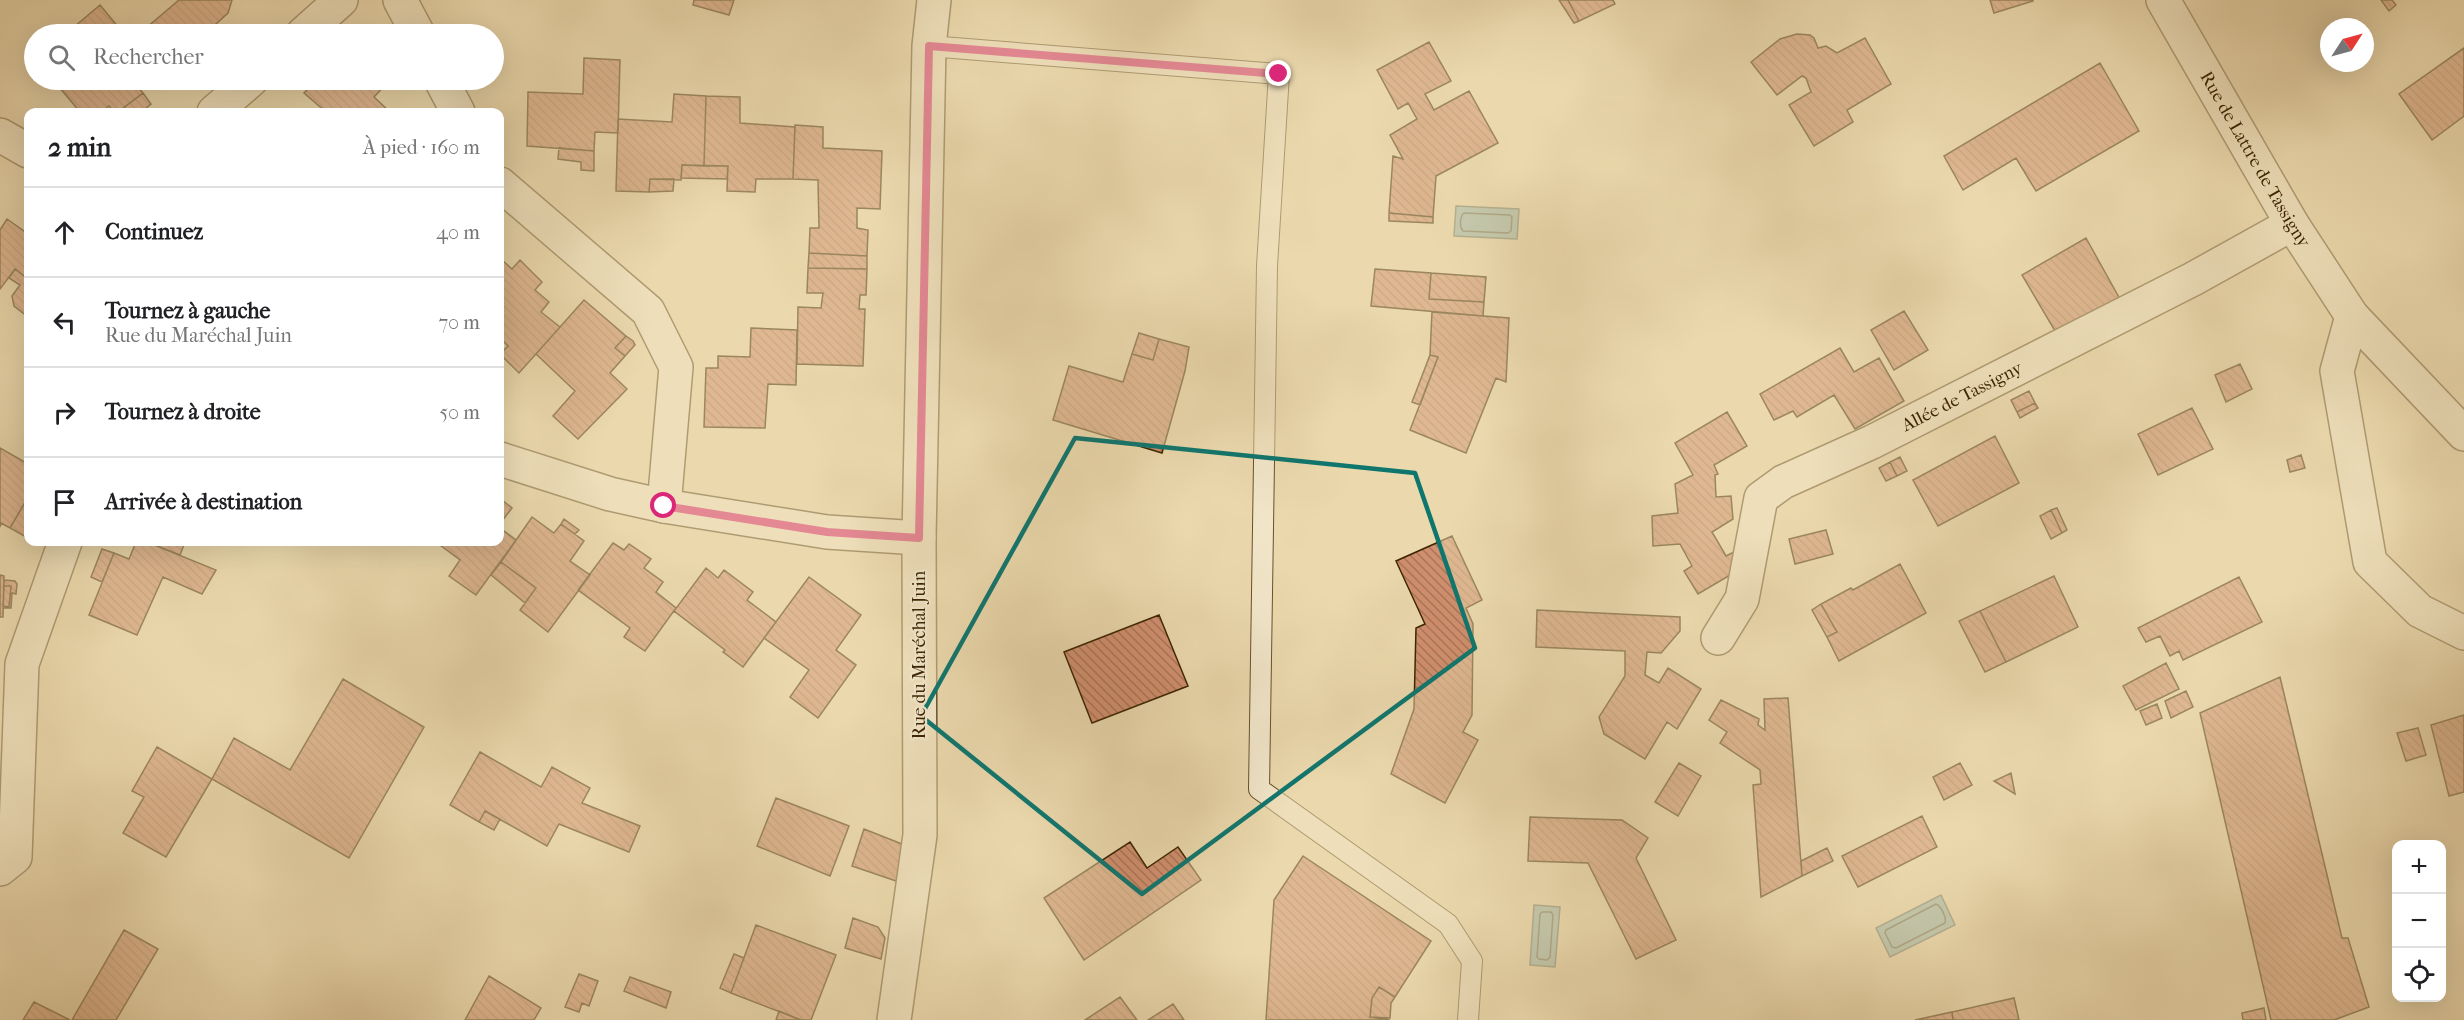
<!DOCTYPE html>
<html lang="fr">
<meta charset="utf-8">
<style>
body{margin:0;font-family:"IM FELL French Canon",serif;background:#f6f6f6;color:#202124}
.controls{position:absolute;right:18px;bottom:18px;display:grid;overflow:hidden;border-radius:12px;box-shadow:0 6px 24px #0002}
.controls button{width:54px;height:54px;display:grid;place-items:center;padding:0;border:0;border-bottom:2px solid #e0e0e0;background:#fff;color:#202124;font:30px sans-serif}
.compass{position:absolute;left:2320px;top:18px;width:54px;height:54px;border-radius:50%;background:#fff;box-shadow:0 6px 24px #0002;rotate:54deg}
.stop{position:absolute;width:18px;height:18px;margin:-14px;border:4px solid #db2777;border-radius:50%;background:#fff}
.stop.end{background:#db2777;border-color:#fff;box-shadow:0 2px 6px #0008}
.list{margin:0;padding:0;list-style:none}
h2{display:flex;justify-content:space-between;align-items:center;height:78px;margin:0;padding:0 24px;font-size:26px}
h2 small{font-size:20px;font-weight:400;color:#757577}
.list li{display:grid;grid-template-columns:39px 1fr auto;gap:18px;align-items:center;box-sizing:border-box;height:90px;padding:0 24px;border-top:2px solid #e0e0e0}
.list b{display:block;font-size:22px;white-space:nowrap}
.list p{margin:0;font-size:20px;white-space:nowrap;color:#757577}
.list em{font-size:20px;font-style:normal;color:#757577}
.icon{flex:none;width:33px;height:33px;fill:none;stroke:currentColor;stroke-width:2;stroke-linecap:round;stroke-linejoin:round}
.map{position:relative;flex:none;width:2464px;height:1020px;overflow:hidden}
.search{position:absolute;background:#fff;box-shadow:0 6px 24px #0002;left:24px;top:24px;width:480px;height:66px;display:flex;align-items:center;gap:15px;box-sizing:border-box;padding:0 21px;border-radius:33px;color:#757577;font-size:22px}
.panel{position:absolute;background:#fff;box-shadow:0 6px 24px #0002;left:24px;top:108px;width:480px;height:438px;border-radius:12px}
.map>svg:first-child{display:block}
.water{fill:#99b9b1;stroke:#737d6b;stroke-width:1.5}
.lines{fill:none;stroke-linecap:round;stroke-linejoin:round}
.shore{stroke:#6a6e59;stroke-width:1.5}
.building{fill:url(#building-back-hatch);stroke:#3b2401;stroke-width:1.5}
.service-casing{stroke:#67512c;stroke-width:22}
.minor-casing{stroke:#67512c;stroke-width:36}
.service{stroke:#f2e6ca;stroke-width:20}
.minor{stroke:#f2e6ca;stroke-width:33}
.route{stroke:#db2777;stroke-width:8}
.marked{fill:none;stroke:#0f766e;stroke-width:4.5;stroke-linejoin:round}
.labels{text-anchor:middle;stroke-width:4.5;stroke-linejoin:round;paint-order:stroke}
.street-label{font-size:18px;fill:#3b2401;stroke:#f2e6ca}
</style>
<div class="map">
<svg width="2464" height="1020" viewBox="0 0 2464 1020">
<defs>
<pattern id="building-back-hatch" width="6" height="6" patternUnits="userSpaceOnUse" patternTransform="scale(1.5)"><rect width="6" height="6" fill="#d08f6e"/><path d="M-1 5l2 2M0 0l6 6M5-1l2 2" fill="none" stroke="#aa7558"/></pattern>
</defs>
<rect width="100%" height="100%" fill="#ebd9ad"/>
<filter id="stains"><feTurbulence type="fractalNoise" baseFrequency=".00333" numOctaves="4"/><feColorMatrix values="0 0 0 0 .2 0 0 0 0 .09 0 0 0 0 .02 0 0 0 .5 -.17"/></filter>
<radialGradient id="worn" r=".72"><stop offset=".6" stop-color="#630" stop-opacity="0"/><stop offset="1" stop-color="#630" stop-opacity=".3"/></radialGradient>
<path class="water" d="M 1456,206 L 1519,209 L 1517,239 L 1454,236 Z
M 1941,895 L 1955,925 L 1890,957 L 1876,928 Z
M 1534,905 L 1560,907 L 1555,967 L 1530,965 Z"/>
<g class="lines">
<path class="shore" d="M 1464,213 L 1510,215 L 1512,217 L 1511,231 L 1508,233 L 1463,231 C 1459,227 1460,216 1464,213 Z
M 1936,904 C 1941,906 1947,918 1945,923 L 1896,948 L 1892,947 L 1885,933 L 1886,930 Z
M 1542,912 L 1551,912 L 1553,915 L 1550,957 L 1547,960 L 1539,959 L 1537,957 L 1540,914 Z"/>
</g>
<path class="building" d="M 179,0 L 232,0 L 228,13 L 206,33 L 207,34 L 139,34 Z
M 694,0 L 734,0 L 729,15 L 693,5 Z
M 1559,0 L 1568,0 L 1579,21 L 1574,23 Z
M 1568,0 L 1613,0 L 1615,4 L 1579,21 Z
M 1990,0 L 2033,0 L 2033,1 L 1994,13 Z
M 2381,0 L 2392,0 L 2396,5 L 2389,11 Z
M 100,5 L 124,34 L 81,34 L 74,27 Z
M 1797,34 L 1810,35 L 1814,38 L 1818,48 L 1826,46 L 1837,53 L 1865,38 L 1891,84 L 1847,110 L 1853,122 L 1814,146 L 1789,105 L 1811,92 L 1806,78 L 1802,76 L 1777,95 L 1751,62 L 1780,39 Z
M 1429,42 L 1451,81 L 1425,94 L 1434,110 L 1469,91 L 1498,143 L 1436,176 L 1433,217 L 1389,213 L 1393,156 L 1403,159 L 1390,135 L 1417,119 L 1408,103 L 1398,109 L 1377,70 Z
M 2464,48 L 2464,116 L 2432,140 L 2399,94 Z
M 584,58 L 620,60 L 618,133 L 595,132 L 594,151 L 527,146 L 528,92 L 583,94 Z
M 2100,63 L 2139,131 L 2036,191 L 2016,158 L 1963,190 L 1944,156 Z
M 56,80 L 131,80 L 143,93 L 118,112 L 114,112 L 109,106 L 101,112 L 80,112 L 54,81 Z
M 317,80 L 390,80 L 374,97 L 390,112 L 326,112 L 304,93 Z
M 143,93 L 151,104 L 141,112 L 118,112 Z
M 674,94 L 706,96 L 704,166 L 682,165 L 681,180 L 650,179 L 649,192 L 616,191 L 618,119 L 672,122 Z
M 706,96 L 740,97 L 740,123 L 795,127 L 793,179 L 756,179 L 755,192 L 727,191 L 728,166 L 704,166 Z
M 795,125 L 823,127 L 823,148 L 882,151 L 880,209 L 857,208 L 857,228 L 868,230 L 867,256 L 809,253 L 810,228 L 819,228 L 818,180 L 793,179 Z
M 559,148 L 594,151 L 594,171 L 581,170 L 581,162 L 558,159 Z
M 682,165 L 728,166 L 727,179 L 681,178 Z
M 650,179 L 674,179 L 673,191 L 649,192 Z
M 1389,213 L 1433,217 L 1433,223 L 1389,221 Z
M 7,219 L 28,234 L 28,279 L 15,269 L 0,289 L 0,230 Z
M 2086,238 L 2121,301 L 2058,336 L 2022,275 Z
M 809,253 L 867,256 L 867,269 L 808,268 Z
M 502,260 L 512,269 L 520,260 L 542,282 L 535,290 L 549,302 L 541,312 L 560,327 L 519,373 L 500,354 L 508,346 L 500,338 L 500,263 Z
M 808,268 L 867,269 L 866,295 L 860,295 L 859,309 L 865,309 L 863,366 L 797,364 L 798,307 L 821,308 L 823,293 L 807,293 Z
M 15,269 L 28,279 L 28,317 L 14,306 L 12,296 L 20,285 L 9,278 Z
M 1375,269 L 1431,273 L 1429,299 L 1484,302 L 1483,316 L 1371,306 Z
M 1431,273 L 1486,277 L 1484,302 L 1429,299 Z
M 584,300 L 626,336 L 615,348 L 625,356 L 610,373 L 627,389 L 578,439 L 553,416 L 575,391 L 536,354 Z
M 1904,311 L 1928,350 L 1894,370 L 1871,330 Z
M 1432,312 L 1509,318 L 1506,382 L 1496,378 L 1466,453 L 1410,430 L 1438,357 L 1430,355 Z
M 751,328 L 797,330 L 796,385 L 768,384 L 765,428 L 704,427 L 706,368 L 718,368 L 718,356 L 750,357 Z
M 1139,333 L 1159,339 L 1153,360 L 1132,354 Z
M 626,336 L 633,341 L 635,345 L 625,356 L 615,348 Z
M 1159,339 L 1189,347 L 1185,371 L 1162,453 L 1053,420 L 1069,366 L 1123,382 L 1132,354 L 1153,360 Z
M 1840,348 L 1854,372 L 1879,358 L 1904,401 L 1855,429 L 1834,395 L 1797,417 L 1793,411 L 1774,420 L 1760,394 Z
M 1430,355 L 1438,357 L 1420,405 L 1412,402 Z
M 2240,364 L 2252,389 L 2226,402 L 2215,375 Z
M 2029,391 L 2035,403 L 2017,412 L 2011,400 Z
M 2035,403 L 2038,408 L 2020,418 L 2017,412 Z
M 2192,408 L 2213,449 L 2158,475 L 2138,434 Z
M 1727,412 L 1747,446 L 1714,465 L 1718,474 L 1715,475 L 1716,497 L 1731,496 L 1733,519 L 1712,532 L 1726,556 L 1736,551 L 1737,571 L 1698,594 L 1684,571 L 1692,566 L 1680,544 L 1653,546 L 1652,516 L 1678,513 L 1675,484 L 1693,475 L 1675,443 Z
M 1995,436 L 2019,483 L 1938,526 L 1913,480 Z
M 0,448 L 28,464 L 28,497 L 10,528 L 1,523 L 0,527 Z
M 2301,455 L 2305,468 L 2290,472 L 2287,460 Z
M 1900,457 L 1907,471 L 1897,476 L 1890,462 Z
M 1890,462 L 1897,476 L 1886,481 L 1879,468 Z
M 502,500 L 512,508 L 502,521 L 500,519 L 500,504 Z
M 26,501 L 28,502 L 28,538 L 10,528 Z
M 2057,508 L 2067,530 L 2062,533 L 2051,510 Z
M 2051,510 L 2062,533 L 2051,539 L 2040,516 Z
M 532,517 L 554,533 L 561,524 L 584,541 L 570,561 L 590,575 L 548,632 L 520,610 L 536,588 L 501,562 Z
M 564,519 L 579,530 L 575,534 L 561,524 Z
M 500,528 L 516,540 L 476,595 L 449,576 L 460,560 L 436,542 L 500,542 Z
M 1826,530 L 1833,554 L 1795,564 L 1789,539 Z
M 1452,536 L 1482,600 L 1466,608 L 1473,624 L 1472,715 L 1463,732 L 1478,740 L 1445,803 L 1391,774 L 1414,709 L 1416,628 L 1425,624 L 1396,561 Z
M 136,542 L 147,542 L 216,570 L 202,594 L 163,577 L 137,635 L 89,615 L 114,553 L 129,559 Z
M 147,542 L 185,542 L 180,555 Z
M 613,543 L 624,550 L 629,544 L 651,559 L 644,568 L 663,582 L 656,592 L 676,608 L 645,651 L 624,637 L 630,628 L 578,590 Z
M 102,549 L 114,553 L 102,582 L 91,577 Z
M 501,562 L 536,588 L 525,603 L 491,575 Z
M 1900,564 L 1926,613 L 1839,661 L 1827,637 L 1837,632 L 1821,604 L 1851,588 L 1853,590 Z
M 706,568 L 718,578 L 724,570 L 753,592 L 747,600 L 776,622 L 743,667 L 723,652 L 725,650 L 674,611 Z
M 0,575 L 4,576 L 3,617 L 0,617 Z
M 2054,576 L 2078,627 L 2006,662 L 1980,611 Z
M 809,577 L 861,615 L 836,650 L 856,665 L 818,718 L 790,697 L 809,670 L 764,638 Z
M 2239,577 L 2262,622 L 2183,660 L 2179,651 L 2170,656 L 2160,636 L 2146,642 L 2138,628 Z
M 4,580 L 15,581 L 17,584 L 16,594 L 12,593 L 11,608 L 3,608 L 9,607 L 11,586 L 4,586 Z
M 4,586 L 11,586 L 9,607 L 3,606 Z
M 1821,604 L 1837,632 L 1827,637 L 1812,610 Z
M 1537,610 L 1680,617 L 1680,631 L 1661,653 L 1647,652 L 1645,675 L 1659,683 L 1668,668 L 1701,689 L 1677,729 L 1667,722 L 1645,759 L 1604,734 L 1599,717 L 1625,676 L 1625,651 L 1536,647 Z
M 1980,611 L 2006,662 L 1985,672 L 1959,621 Z
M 1159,615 L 1188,686 L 1092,723 L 1064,652 Z
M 2166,663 L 2179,689 L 2136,710 L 2123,686 Z
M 2280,677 L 2342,938 L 2348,938 L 2369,1007 L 2334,1020 L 2271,1020 L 2200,713 Z
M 343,679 L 424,727 L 349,858 L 212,779 L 234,738 L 290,770 Z
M 2186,691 L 2193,707 L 2171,718 L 2165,701 Z
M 1788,698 L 1802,876 L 1761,897 L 1753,785 L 1761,784 L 1760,770 L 1720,743 L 1727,732 L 1709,720 L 1721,700 L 1759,719 L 1758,725 L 1765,730 L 1764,699 Z
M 2157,704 L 2162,718 L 2146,725 L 2140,711 Z
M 2464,715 L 2464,792 L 2449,796 L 2431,725 Z
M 2418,728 L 2426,755 L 2406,761 L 2397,733 Z
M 157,747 L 212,779 L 166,857 L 123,833 L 144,797 L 132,791 Z
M 480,752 L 541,787 L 552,767 L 590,788 L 582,803 L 640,826 L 629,852 L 559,824 L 547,846 L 485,811 L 479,822 L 450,805 Z
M 1679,763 L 1701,776 L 1678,816 L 1655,802 Z
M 1960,763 L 1972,785 L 1944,800 L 1933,777 Z
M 2011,773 L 2015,794 L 1994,781 Z
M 776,798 L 849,826 L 830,876 L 757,846 Z
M 485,811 L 500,819 L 494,830 L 479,822 Z
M 1922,816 L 1937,847 L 1858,887 L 1842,856 Z
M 1530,817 L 1622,820 L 1648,838 L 1636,858 L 1676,940 L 1636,959 L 1588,863 L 1528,861 Z
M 864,829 L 907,846 L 899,882 L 852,866 Z
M 1130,842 L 1147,868 L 1178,847 L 1201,880 L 1084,960 L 1044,898 Z
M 1827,848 L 1833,861 L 1802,876 L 1801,861 Z
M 1303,856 L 1431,941 L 1395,997 L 1379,987 L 1372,998 L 1370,1017 L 1390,1020 L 1266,1020 L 1274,900 Z
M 853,918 L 878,927 L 885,938 L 881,959 L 845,948 Z
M 756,925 L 836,955 L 811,1020 L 801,1020 L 731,993 Z
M 124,930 L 158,949 L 116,1020 L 72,1020 Z
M 734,954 L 744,958 L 731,993 L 720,988 Z
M 579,974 L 598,981 L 589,1006 L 582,1003 L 579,1012 L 565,1007 Z
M 489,976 L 541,1008 L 534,1020 L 465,1020 Z
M 630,977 L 671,992 L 666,1008 L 624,991 Z
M 1379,987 L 1395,997 L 1391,1003 L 1390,1018 L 1370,1017 L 1372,998 Z
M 1120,997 L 1137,1020 L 1085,1020 Z
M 2014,998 L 2019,1020 L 1953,1020 L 1952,1012 Z
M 34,1002 L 70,1020 L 23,1020 Z
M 1173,1004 L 1184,1020 L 1148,1020 Z
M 2264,1008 L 2266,1020 L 2243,1020 L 2242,1013 Z
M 779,1011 L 801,1020 L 776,1020 Z
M 1952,1012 L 1953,1020 L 1915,1020 Z"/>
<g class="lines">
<g class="service-casing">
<path id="service" d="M 929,46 L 1279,74 L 1267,266 L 1259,789 L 1448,924 L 1472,961 L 1468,1020"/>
</g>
<g class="minor-casing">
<g id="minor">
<path d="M 400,0 L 418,34"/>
<path id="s1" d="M 2163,0 L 2292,224 L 2352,316 L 2464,434"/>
<path d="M 303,34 L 341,0"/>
<path d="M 441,80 L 458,112"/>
<path d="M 214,112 L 251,80"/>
<path d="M 0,135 L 28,151"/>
<path d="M 500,184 L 648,311 L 676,367 L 664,506"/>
<path d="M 2352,316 L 2337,371 L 2370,562 L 2420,611 L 2464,633"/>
<path d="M 500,459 L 610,494 L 664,506 L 827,532 L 919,538"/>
<path id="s2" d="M 1718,638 L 1742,599 L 1761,498 L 1783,482 L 1872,442 L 2193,279 L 2292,224"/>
<path d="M 0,869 L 15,857 L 22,664 L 65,542"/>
<path d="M 894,1020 L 920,835 L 919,538 L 929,46 L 934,0"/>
</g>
</g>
<use href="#service" class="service"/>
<use href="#minor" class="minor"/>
</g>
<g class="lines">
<path class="route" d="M 664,506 L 827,532 L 919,538 L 929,46 L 1279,74"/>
</g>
<path d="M0 0H2464V1020H0ZM 1075,438 L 1415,473 L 1475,648 L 1142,894 L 921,716 Z" fill="#ebd9ad" fill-opacity=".55" fill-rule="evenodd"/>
<path class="marked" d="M 1075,438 L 1415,473 L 1475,648 L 1142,894 L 921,716 Z"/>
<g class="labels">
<g class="street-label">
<text dy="6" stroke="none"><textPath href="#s1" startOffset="184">Rue de Lattre de Tassigny</textPath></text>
<text dy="6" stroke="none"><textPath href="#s2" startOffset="374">Allée de Tassigny</textPath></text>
<text transform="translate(919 655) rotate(-90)" y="6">Rue du Maréchal Juin</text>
</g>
</g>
<rect width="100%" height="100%" filter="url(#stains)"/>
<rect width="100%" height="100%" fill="url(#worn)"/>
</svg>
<div class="controls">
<button>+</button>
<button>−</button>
<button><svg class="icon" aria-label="locate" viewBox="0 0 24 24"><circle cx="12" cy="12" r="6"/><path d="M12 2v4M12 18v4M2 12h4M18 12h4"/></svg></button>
</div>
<svg class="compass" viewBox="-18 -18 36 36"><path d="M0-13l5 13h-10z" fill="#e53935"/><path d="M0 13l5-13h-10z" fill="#757577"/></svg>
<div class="stop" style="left:664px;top:506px"></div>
<div class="stop end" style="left:1279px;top:74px"></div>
<div class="search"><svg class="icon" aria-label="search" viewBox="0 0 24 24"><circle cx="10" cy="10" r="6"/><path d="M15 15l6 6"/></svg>Rechercher</div>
<section class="panel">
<h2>2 min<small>À pied · 160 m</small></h2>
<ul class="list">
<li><svg class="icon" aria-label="ahead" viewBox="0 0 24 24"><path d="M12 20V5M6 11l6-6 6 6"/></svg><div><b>Continuez</b></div><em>40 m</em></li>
<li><svg class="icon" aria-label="left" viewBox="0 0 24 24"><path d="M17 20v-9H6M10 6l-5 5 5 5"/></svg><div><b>Tournez à gauche</b><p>Rue du Maréchal Juin</p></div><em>70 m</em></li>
<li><svg class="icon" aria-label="right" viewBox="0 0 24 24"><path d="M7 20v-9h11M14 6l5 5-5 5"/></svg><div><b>Tournez à droite</b></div><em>50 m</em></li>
<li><svg class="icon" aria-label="arrive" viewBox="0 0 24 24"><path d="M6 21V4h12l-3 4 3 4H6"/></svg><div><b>Arrivée à destination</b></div></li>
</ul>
</section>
</div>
